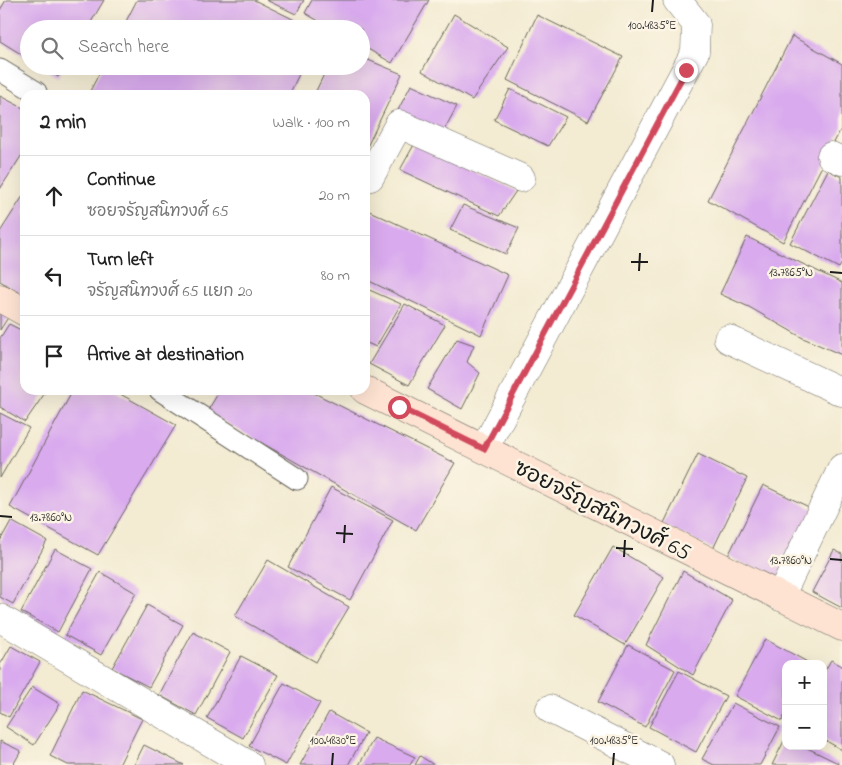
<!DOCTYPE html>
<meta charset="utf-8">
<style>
body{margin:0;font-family:"Indie Flower","Playpen Sans Thai",sans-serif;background:#f6f6f6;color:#222}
.controls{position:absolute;right:15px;bottom:15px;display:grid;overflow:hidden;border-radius:10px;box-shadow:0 5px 20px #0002}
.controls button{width:45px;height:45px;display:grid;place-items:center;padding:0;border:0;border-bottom:1px solid #e0e0e0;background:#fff;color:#222;font:25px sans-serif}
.stop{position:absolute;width:15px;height:15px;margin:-11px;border:4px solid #d1495b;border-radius:50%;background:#fff}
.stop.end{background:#d1495b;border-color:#fff;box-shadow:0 1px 5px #0008}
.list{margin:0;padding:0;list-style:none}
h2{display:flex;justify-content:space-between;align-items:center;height:65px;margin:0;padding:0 20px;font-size:21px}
h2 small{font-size:16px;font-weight:400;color:#767676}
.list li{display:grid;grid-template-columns:32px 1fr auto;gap:15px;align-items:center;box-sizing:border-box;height:80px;padding:0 20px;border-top:1px solid #e0e0e0}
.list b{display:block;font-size:19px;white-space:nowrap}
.list p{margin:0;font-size:16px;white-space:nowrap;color:#767676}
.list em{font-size:16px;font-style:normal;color:#767676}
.icon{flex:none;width:28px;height:28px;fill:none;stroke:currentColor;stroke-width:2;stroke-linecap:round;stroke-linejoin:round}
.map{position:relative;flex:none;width:842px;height:765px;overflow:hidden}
.search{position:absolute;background:#fff;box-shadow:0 5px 20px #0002;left:20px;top:20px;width:350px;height:55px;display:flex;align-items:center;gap:12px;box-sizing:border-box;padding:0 18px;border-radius:28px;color:#767676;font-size:19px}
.panel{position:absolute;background:#fff;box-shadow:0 5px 20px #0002;left:20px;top:90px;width:350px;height:305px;border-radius:15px}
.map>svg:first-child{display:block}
.building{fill:#d9aaee}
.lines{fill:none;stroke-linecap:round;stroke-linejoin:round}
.lane-casing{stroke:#67645c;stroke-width:23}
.street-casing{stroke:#67645c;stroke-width:29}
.secondary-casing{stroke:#67645c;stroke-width:29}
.lane{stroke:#fff;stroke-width:21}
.street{stroke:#fff;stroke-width:28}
.secondary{stroke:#fee3d2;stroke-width:28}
.route{stroke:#d1495b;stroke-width:6}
.ticks{fill:none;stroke:#1c1c1c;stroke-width:2}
.labels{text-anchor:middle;stroke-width:5;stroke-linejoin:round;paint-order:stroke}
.street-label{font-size:22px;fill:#1c1c1c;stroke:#fcf5e5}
.ticks-label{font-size:12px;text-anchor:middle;fill:#1c1c1c;stroke:#fcf5e5;stroke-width:5;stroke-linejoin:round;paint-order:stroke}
</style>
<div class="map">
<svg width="842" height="765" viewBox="0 0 842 765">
<rect width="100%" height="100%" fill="#fcf5e5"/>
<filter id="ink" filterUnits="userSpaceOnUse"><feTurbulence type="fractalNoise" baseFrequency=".02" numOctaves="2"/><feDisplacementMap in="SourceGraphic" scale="10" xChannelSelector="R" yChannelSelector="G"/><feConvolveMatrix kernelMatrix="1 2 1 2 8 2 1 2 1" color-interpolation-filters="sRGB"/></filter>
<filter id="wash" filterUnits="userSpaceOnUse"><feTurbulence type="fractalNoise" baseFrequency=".0096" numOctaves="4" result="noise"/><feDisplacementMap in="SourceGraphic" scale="20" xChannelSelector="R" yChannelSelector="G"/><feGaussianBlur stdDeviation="1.12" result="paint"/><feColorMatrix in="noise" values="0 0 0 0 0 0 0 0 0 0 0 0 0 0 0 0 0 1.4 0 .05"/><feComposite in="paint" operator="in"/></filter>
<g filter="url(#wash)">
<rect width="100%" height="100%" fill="#f3ebd2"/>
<g id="blocks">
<path class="building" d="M 6,0 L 104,0 L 87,29 L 29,29 L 29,59 L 0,41 L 0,10 Z
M 137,0 L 254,0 L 313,29 L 122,29 Z
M 266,0 L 304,0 L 296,14 Z
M 312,0 L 429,0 L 392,63 L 361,45 L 361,29 L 332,29 L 305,13 Z
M 454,14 L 508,47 L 472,100 L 422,71 Z
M 537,15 L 623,57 L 588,121 L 507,80 Z
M 792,36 L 842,64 L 842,127 L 783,242 L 708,200 Z
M 361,57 L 402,74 L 365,151 L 365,95 L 314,95 L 328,66 L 361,66 Z
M 41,66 L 65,66 L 58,77 Z
M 103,66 L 303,66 L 289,95 L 88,95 Z
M 411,85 L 457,106 L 442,134 L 396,114 Z
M 510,89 L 566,117 L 548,146 L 494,120 Z
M 0,96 L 25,109 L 25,150 L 0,189 Z
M 415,143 L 516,191 L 499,216 L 400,170 Z
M 828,170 L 842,177 L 842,263 L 839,268 L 790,243 Z
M 25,193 L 25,293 L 24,295 L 0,281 L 0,232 Z
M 463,205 L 519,228 L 506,254 L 450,230 Z
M 365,209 L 508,275 L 481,335 L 365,279 Z
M 747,237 L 842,283 L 842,355 L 803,338 L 749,307 L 720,294 Z
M 365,288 L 401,304 L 376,347 L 365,342 Z
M 405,304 L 445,325 L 409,385 L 369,364 Z
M 0,310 L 9,316 L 0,330 Z
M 9,324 L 25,332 L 25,390 L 47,390 L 25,422 L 0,407 L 0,338 Z
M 457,339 L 474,345 L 467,362 L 480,373 L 462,409 L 427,389 Z
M 73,390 L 113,390 L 176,425 L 98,555 L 10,507 Z
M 220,390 L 308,390 L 455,463 L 416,530 L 207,412 Z
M 0,413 L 29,428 L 0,478 Z
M 698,454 L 747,478 L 713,549 L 663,525 Z
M 763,485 L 813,509 L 778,580 L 728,556 Z
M 331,487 L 393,520 L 350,600 L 288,567 Z
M 11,521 L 47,541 L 13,604 L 0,597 L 0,541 Z
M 613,547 L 664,577 L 625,645 L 574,615 Z
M 55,549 L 92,569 L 58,632 L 21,612 Z
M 834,550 L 842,554 L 842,608 L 812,592 Z
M 268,560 L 349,607 L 316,662 L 235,616 Z
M 683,571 L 732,600 L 693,675 L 646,645 Z
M 100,572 L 136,593 L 101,655 L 65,635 Z
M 147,605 L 183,625 L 149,687 L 112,668 Z
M 193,632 L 230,652 L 196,715 L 159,695 Z
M 765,639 L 811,664 L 786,664 L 786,713 L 782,721 L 735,696 Z
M 628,645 L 675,670 L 645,727 L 598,702 Z
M 11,646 L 40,662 L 9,717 L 0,712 L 0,665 Z
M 241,656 L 278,675 L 243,738 L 207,718 Z
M 831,660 L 842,666 L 842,750 L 823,739 L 823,674 Z
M 679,671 L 726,696 L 696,752 L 649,727 Z
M 284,683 L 320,703 L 286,765 L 249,746 Z
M 32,687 L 60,704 L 34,745 L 6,727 Z
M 82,690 L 142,719 L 119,765 L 68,765 L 50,756 Z
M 733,703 L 780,727 L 760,765 L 714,765 L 702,759 Z
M 329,712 L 366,733 L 348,765 L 300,765 Z
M 786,737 L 786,746 L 803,746 L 838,763 L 838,765 L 772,765 Z
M 374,738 L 415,757 L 410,765 L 359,765 Z
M 0,741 L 21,751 L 13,765 L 0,765 Z
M 144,745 L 184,765 L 134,765 Z
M 420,756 L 434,765 L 415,765 Z"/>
</g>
</g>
<g filter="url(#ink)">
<use href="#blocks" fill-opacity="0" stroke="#67645c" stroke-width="1"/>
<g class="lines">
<g class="lane-casing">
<path id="lane" d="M 0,70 L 36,92
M 160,390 L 297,479"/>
</g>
<g class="street-casing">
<path id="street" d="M 831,156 L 842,161
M 365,175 L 370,177 L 399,124 L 521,178
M 728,339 L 842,392
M 484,449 L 695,52 L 696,24 L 677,0
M 780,597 L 842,468
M 0,618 L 249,765
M 550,709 L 660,765"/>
</g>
<g class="secondary-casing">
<path id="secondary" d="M 0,298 L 25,312
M 365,390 L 842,627"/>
</g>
<use href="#lane" class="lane"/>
<use href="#street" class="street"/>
<use href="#secondary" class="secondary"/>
</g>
</g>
<g class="lines" filter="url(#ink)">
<path class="route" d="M 399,407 L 484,449 L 686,70"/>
</g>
<path class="ticks" d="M 652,12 L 653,0M 631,262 L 648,262M 639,271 L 640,253M 830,272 L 842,273M 0,516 L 12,517M 336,533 L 353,534M 344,543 L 345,525M 616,548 L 633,549M 624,557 L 625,540M 830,559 L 842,560M 332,765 L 333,753M 613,765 L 614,753"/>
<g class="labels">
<g class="street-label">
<text transform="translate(603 509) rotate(27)" y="8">ซอยจรัญสนิทวงศ์ 65</text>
</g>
</g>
<g class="ticks-label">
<text x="652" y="29">100.4835°E</text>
<text x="791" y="276">13.7865°N</text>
<text x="51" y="521">13.7860°N</text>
<text x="791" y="564">13.7860°N</text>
<text x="333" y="744">100.4830°E</text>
<text x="614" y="744">100.4835°E</text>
</g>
</svg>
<div class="controls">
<button>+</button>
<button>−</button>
</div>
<div class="stop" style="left:399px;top:407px"></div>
<div class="stop end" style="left:686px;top:70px"></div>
<div class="search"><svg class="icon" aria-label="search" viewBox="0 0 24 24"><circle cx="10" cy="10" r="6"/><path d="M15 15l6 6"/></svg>Search here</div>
<section class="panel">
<h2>2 min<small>Walk · 100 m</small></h2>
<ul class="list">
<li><svg class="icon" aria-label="ahead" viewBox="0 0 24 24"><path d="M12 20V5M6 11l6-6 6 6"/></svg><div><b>Continue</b><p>ซอยจรัญสนิทวงศ์ 65</p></div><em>20 m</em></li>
<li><svg class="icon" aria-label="left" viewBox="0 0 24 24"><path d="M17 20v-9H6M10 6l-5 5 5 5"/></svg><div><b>Turn left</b><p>จรัญสนิทวงศ์ 65 แยก 20</p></div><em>80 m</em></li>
<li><svg class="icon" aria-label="arrive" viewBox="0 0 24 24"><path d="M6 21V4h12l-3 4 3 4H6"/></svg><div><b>Arrive at destination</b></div></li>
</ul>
</section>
</div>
